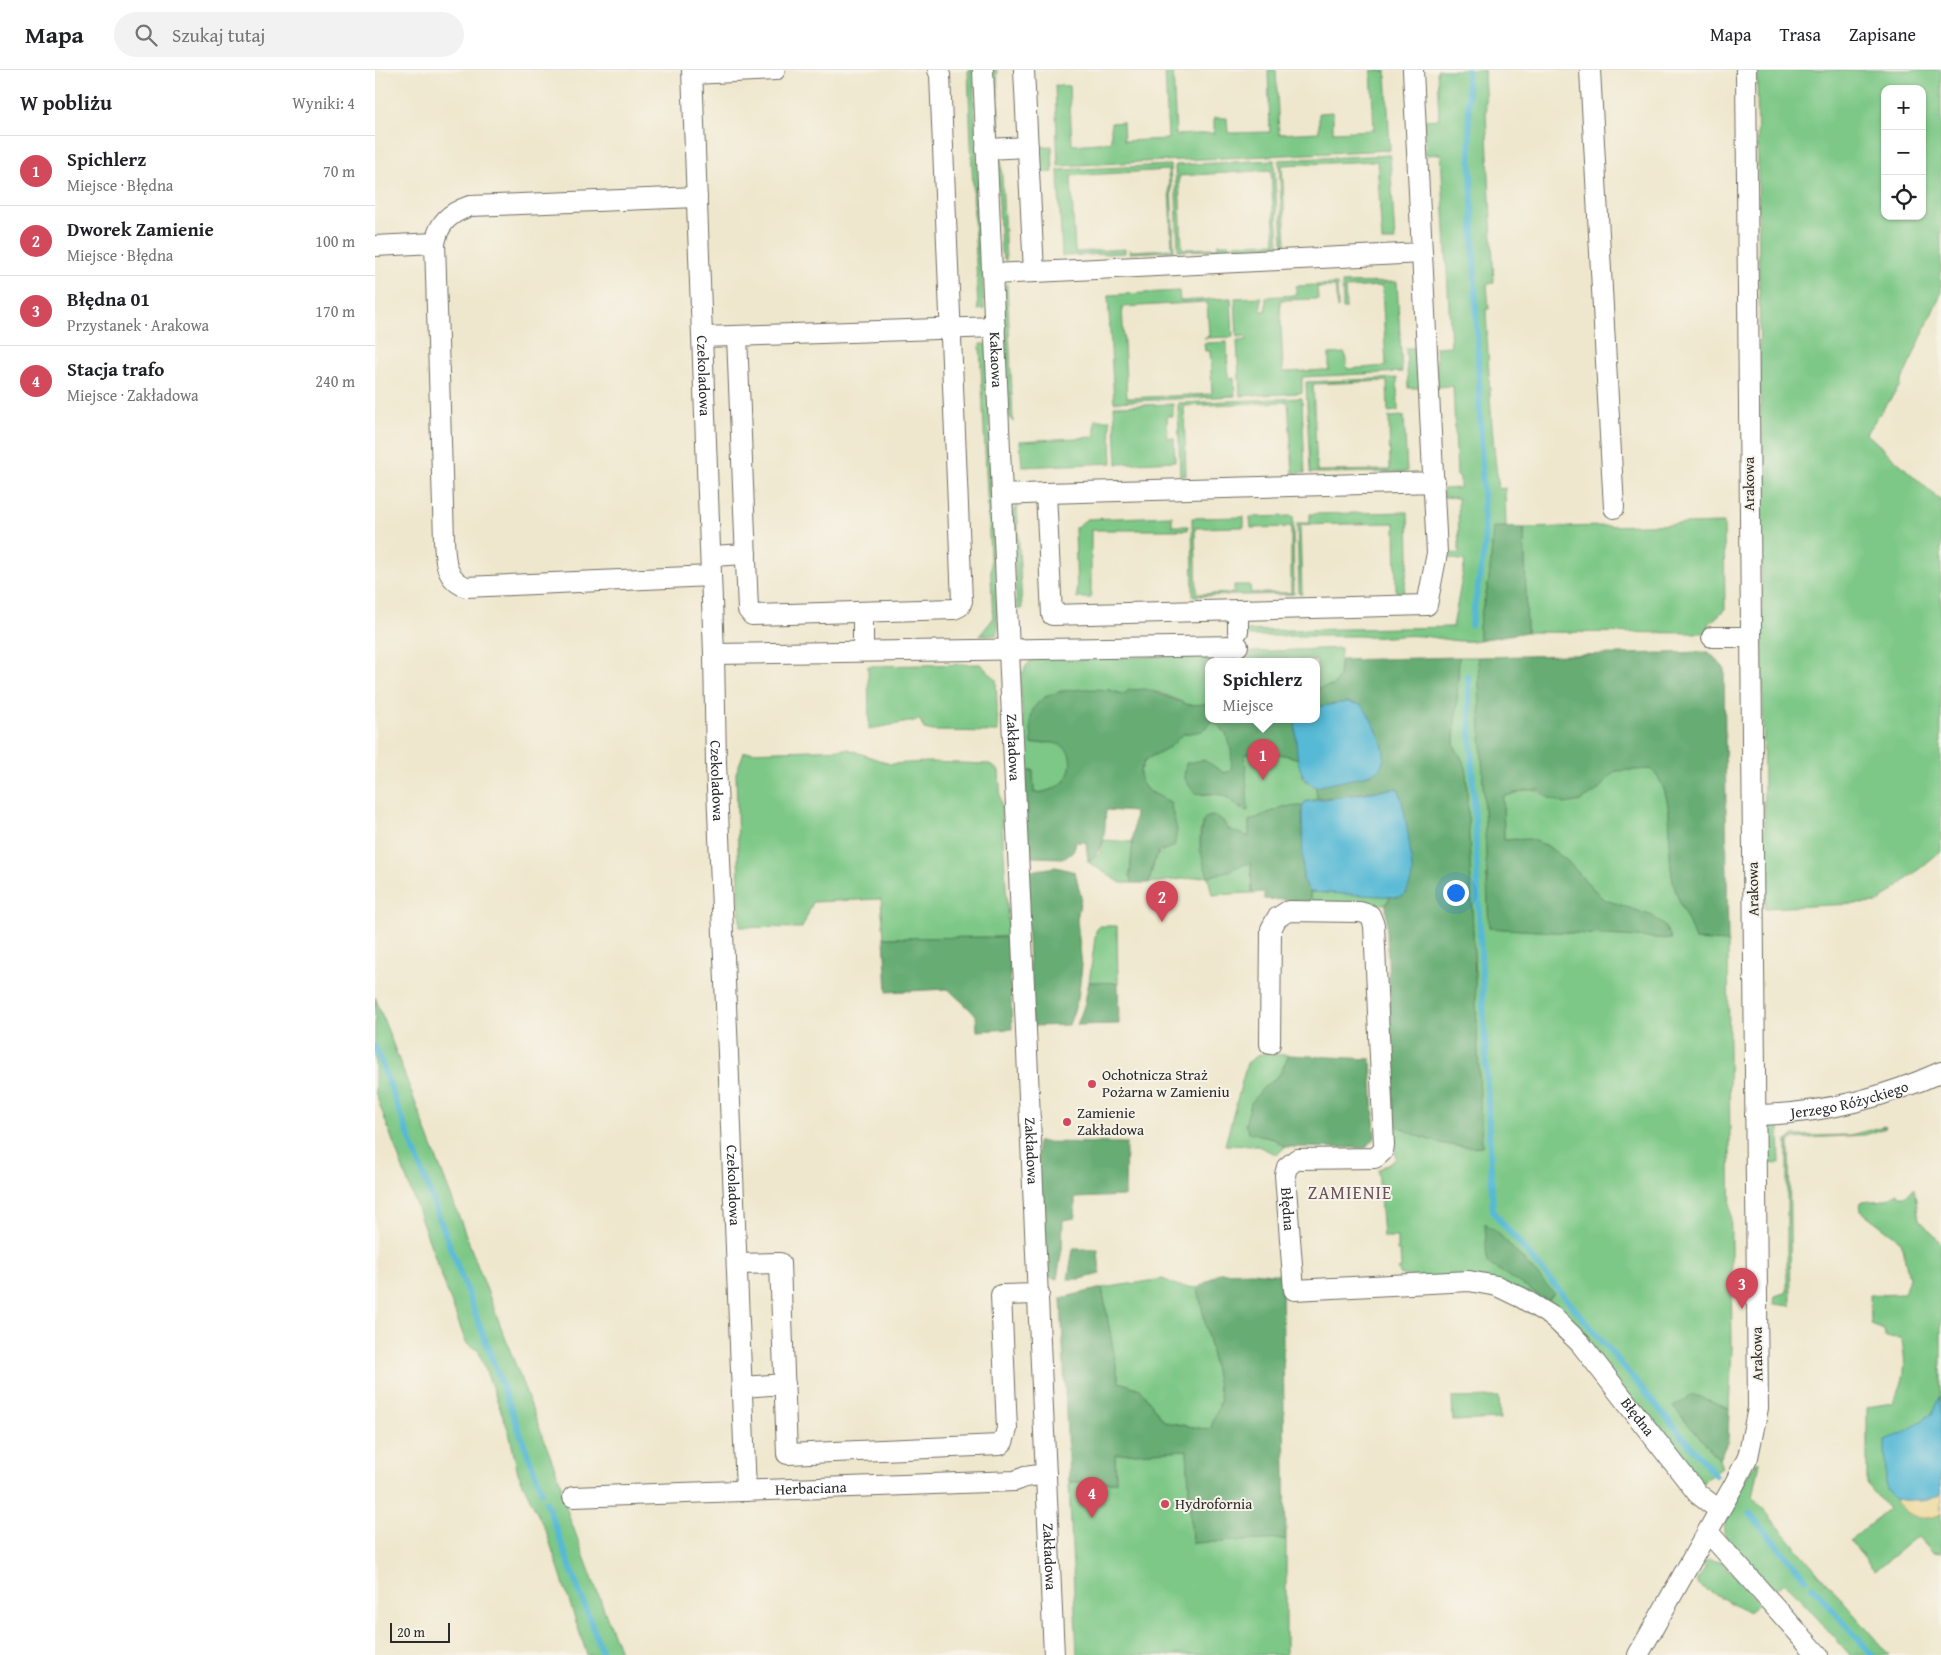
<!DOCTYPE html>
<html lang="pl">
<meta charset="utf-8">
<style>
body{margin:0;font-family:"Gentium Book Plus",serif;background:#f2f2f2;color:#202124}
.controls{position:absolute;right:15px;top:15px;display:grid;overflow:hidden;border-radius:10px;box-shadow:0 1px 4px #0004}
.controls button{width:45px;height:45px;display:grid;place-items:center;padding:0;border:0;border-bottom:1px solid #e0e0e0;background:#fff;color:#202124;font:25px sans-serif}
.scale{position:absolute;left:15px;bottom:12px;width:60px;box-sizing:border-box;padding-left:5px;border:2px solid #2b2b2b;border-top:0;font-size:14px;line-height:18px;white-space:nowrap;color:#2b2b2b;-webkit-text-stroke:4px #f7f3e8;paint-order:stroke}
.you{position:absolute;left:1080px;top:822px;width:18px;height:18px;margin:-12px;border:4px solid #fff;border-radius:50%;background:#1a73e8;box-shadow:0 0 0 8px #1a73e833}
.badge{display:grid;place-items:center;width:32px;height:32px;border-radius:50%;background:#d1495b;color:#fff;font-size:16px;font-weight:700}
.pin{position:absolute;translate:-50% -41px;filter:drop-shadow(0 1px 2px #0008)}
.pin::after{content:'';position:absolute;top:26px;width:18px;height:15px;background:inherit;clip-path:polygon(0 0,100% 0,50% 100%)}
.popup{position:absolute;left:830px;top:588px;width:115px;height:65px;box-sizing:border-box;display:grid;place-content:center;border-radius:10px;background:#fff;filter:drop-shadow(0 1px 4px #0005);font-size:16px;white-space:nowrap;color:#757577}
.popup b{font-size:19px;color:#202124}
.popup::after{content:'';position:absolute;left:50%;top:100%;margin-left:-10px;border:10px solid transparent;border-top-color:#fff}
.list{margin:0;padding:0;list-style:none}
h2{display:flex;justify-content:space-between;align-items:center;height:65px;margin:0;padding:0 20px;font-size:21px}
h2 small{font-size:16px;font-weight:400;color:#757577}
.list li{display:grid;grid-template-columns:32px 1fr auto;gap:15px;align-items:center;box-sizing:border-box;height:70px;padding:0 20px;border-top:1px solid #e0e0e0}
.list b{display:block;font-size:19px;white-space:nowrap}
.list p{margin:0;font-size:16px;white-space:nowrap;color:#757577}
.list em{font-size:16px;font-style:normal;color:#757577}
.icon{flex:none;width:28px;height:28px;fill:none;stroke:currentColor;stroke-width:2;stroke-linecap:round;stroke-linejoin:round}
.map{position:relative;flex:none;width:1566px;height:1585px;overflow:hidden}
header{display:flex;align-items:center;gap:30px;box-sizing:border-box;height:70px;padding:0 25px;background:#fff;border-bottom:1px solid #e0e0e0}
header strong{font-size:24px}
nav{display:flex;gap:28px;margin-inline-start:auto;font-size:18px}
.search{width:350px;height:45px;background:#f2f2f2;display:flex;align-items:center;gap:12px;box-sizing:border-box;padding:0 18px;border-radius:28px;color:#757577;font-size:19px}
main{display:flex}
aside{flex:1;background:#fff}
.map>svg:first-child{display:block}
.green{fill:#7dc886;stroke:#547a58;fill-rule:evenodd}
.forest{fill:#66ac73;stroke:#486c4f}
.sand{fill:#eeda9e;stroke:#8c8264}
.water{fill:#56b9d5;stroke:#407280}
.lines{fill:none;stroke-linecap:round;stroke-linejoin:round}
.stream{stroke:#56b9d5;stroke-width:6}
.minor-casing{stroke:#706d64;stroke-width:22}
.minor{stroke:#fff;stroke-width:20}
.poi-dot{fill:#d1495b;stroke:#f7f3e8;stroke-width:2}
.labels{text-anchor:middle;stroke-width:4;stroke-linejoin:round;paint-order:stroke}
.street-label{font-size:15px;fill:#2b2b2b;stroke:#f7f3e8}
.poi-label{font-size:15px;fill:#2b2b2b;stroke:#f7f3e8;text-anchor:start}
.quarter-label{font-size:18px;letter-spacing:1px;fill:#6a525e;stroke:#f7f3e8}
</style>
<header>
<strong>Mapa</strong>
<div class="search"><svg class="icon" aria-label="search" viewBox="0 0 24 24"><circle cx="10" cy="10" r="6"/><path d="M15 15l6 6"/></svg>Szukaj tutaj</div>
<nav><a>Mapa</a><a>Trasa</a><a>Zapisane</a></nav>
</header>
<main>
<aside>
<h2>W pobliżu<small>Wyniki: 4</small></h2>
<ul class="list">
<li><span class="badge">1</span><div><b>Spichlerz</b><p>Miejsce · Błędna</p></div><em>70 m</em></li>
<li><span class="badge">2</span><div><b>Dworek Zamienie</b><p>Miejsce · Błędna</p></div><em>100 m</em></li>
<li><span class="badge">3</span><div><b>Błędna 01</b><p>Przystanek · Arakowa</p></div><em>170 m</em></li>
<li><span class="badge">4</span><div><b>Stacja trafo</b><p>Miejsce · Zakładowa</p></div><em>240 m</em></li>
</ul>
</aside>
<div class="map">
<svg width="1566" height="1585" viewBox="0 0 1566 1585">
<rect width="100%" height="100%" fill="#f7f3e8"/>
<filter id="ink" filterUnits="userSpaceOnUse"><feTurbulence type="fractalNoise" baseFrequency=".02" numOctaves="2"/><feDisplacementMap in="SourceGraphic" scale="10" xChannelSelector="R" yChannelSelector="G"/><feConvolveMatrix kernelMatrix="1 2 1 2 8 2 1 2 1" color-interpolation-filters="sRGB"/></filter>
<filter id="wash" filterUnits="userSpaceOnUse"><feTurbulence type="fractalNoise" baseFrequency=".0096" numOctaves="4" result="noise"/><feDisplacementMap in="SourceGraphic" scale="20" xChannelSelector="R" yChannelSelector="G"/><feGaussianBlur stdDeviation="1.12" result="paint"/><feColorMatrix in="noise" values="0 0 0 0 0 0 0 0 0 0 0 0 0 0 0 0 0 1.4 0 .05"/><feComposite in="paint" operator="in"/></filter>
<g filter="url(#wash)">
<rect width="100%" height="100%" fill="#efe7cd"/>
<path class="green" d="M 593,0 L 598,0 L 609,239 L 603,240 Z
M 617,0 L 622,0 L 625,69 L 621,65 Z
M 790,0 L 798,0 L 801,65 L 839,63 L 839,48 L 852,48 L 853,63 L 895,62 L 893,0 L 901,0 L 904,64 L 944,62 L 944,43 L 958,42 L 958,62 L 999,60 L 996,0 L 1011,1 L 1015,80 L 683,96 L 680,15 L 694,16 L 697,75 L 736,72 L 736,53 L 748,52 L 749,71 L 793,69 Z
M 1062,0 L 1109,0 L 1119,213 L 1112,214 L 1114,239 L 1111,239 C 1114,299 1115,359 1124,419 L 1130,418 L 1131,457 L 1118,458 C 1117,475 1116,492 1114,509 C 1111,529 1102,550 1104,570 C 1085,574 1064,567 1045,566 C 1025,564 1005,570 986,566 L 871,566 L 866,561 L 1078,557 L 1090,491 L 1069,487 L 1069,484 L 1084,483 L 1083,428 L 1068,427 L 1068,419 L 1085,418 L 1085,407 L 1082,406 L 1078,316 L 1063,317 L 1061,277 L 1076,276 L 1066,84 L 1051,85 L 1049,50 L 1064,49 Z
M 1382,0 L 1566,0 L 1566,223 L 1524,317 L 1491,363 L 1566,431 L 1566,781 L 1503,833 L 1390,838 ZM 1510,19 L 1547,19 L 1547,146 L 1510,146 Z
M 677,76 L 678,102 L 664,103 L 663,77 Z
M 1015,85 L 1020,171 L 1007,171 L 1002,91 L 907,95 L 911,176 L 908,176 L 904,90 Z
M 626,88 L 631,191 L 626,183 L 622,93 Z
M 899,90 L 904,176 L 859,179 L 859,174 L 900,173 L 896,100 L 804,106 L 807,179 L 843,178 L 843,174 L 855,174 L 855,179 L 803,181 L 800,95 Z
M 795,95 L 799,181 L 755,183 L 755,179 L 757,181 L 797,179 L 793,100 L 696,106 L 700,182 L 750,179 L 750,183 L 687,186 L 683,100 Z
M 1022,212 L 1027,302 L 927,307 L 927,323 L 865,326 L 862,271 L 872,270 L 871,266 L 862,267 L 860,228 L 886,227 L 886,241 L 891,241 L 891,227 L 921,225 L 921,216 L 962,214 L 963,239 L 960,217 L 942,217 L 943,229 L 905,230 L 908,302 L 954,300 L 954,284 L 970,283 L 972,299 L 1011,296 L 1007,216 L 970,218 L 971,239 L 968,239 L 967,213 Z
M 632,213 L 638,352 L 633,345 L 627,223 Z
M 804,221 L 805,231 L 856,228 L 858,267 L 829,268 L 834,266 L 832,232 L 747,237 L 752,328 L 837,324 L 835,281 L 830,281 L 829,273 L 852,272 L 853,308 L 859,308 L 860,326 L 739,332 L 733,225 Z
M 605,274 L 611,274 L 623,560 L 621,565 L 605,565 L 618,549 Z
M 1031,278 L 1045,278 L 1048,318 L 1033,318 Z
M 1022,308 L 1023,341 L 1013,342 L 1012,311 L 938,314 L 942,401 L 1015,400 L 1014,347 L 1029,346 L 1032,402 L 935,403 L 931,312 Z
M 927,328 L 930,403 L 918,403 L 913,332 L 809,336 L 811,406 L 805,405 L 803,333 Z
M 798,334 L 798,346 L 792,346 L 793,368 L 799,368 L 800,391 L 742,394 L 739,336 Z
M 720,350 L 735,350 L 737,393 L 647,397 L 645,371 L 720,367 Z
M 642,435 L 647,539 L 642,539 L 637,443 Z
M 1033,442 L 1034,485 L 1029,522 L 1021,522 L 1020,453 L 925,455 L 927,524 L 924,524 L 922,453 L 935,453 L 935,444 Z
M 797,446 L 797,456 L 813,456 L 813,460 L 716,460 L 716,528 L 702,528 L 700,458 L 712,449 Z
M 918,446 L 919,524 L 818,526 L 817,448 L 869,447 L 869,457 L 820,458 L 822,524 L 859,523 L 859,515 L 875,515 L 876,523 L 916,523 L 916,457 L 876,458 L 875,447 Z
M 1349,453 L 1350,539 L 1334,554 L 1334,563 L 1152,562 L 1149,458 Z
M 966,578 L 964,607 L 958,616 L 942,618 L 942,591 L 834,591 L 834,634 L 814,635 L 783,622 L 744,624 L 738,621 L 715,620 L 686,621 L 670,627 L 657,674 C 665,674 677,671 685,674 C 701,680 697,706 686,715 C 678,720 668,722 659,724 L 658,700 L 652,701 L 645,611 C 653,578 672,588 698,590 Z
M 1084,587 L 1103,587 L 1114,858 L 1297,869 L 1289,856 L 1228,829 L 1191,790 L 1171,775 L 1140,769 L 1129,770 L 1128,727 C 1146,721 1158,714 1174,728 L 1232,708 L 1240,701 L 1276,699 C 1303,726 1291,770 1297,805 C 1300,828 1314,848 1320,870 L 1353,872 L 1357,1279 L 1354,1339 L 1331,1329 L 1298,1337 L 1344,1389 L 1347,1398 L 1331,1409 L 1326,1415 L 1148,1222 L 1026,1205 L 1023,1199 L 1026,1198 L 1025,1181 L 1022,1181 L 1022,1167 L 1008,1167 L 1003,1100 L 1021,1089 L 1019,1054 C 1046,1069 1076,1080 1107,1076 L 1091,697 L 1079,675 Z
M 605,594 L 621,609 L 623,662 L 558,661 L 549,659 L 545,650 L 494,659 L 493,596 Z
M 837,651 C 856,660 859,682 856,701 L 849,703 L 829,690 L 827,725 C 844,721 855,727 866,740 L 870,684 C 888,681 906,683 924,689 L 928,709 L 941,717 L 942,729 L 930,732 L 927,736 L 908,737 L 874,751 L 875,767 C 862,764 854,763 848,750 L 825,761 L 825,782 L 854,802 L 863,795 L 876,793 L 877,823 L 837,825 L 833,806 L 774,813 L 781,786 L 790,779 L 795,732 L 772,720 L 766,712 L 765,701 L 770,690 L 796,676 L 808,664 L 823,661 Z
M 473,679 L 515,694 L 553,692 L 615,694 L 624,701 L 634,867 L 509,868 L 506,829 L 438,832 L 427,858 L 365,857 L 361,703 L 369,682 Z
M 729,770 L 758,772 L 755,805 L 757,813 L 746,813 L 713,792 L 725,783 Z
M 935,822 L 1016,826 L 1011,834 L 935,831 Z
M 724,856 L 742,856 L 743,913 L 714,912 L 721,861 Z
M 0,927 L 186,1414 L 187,1424 L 194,1446 L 246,1585 L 212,1585 L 172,1464 L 143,1403 L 134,1362 L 103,1280 L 91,1273 L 0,1022 Z
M 885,984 L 914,985 L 905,1004 L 889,1017 L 885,1066 L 899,1069 L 910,1077 L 902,1085 L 883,1076 L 850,1075 L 872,993 Z
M 1404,1054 L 1405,1094 L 1390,1093 L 1389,1070 L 1396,1057 Z
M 1510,1056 L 1511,1058 L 1490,1065 L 1416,1069 L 1414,1073 L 1416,1236 L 1399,1234 L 1400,1226 L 1412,1222 L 1412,1071 L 1417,1066 L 1475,1065 Z
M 1539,1118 L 1544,1149 L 1566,1173 L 1566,1483 L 1557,1482 L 1542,1466 L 1500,1501 L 1475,1471 L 1513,1439 L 1492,1414 L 1492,1337 L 1517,1333 C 1531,1312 1532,1292 1526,1268 L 1510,1267 L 1509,1259 L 1496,1254 L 1495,1225 L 1529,1224 L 1534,1208 L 1526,1171 L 1486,1141 L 1485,1132 L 1510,1130 L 1523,1123 L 1524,1126 L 1531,1126 Z
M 788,1209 L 804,1216 L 823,1218 L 846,1330 L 835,1360 L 790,1352 L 765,1319 L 744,1312 L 727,1218 Z
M 1124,1327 L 1125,1349 L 1078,1351 L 1077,1328 Z
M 812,1380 L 817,1473 L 911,1469 L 911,1585 L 702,1585 L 694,1412 L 741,1412 L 740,1384 Z
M 1381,1392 L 1385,1392 L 1378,1427 L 1514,1585 L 1475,1585 L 1410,1512 L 1398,1521 C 1388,1510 1350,1473 1349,1462 C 1346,1446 1373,1407 1381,1392 Z
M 1334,1490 L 1347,1492 L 1384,1533 L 1373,1543 L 1322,1514 L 1322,1510 L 1330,1498 L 1327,1493 Z"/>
<path class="forest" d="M 1118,457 L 1149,458 L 1152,562 L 1104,570 C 1102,550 1111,529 1114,509 C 1116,492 1117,474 1118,457 Z
M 1334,582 L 1349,598 L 1353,872 L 1320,870 C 1314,848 1300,828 1297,805 C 1291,770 1303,725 1276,699 L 1240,701 L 1222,721 L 1206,731 L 1190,734 L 1174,728 L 1165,720 L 1151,720 L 1128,727 L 1129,770 L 1155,769 L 1171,775 L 1191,790 L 1228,829 L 1278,846 L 1289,856 L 1297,869 L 1114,858 L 1103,587 Z
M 1084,587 L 1082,632 L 1079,663 L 1079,675 L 1091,697 L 1107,1076 C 1072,1078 1050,1071 1019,1054 L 1011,834 L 1016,826 L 1023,827 C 1029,787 1037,757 1023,718 L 942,729 L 941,717 L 1002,701 L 971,632 L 942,637 L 942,618 L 958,616 L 964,607 L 966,590 Z
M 771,619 L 814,635 L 834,634 L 834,649 L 920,649 L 924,689 C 906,683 888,681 870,684 L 873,741 C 862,739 858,728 847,725 C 837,722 829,725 819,723 L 809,707 L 811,693 L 829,690 L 849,703 L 856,701 C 858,682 856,660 837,651 L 827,661 L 808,664 L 796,676 L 770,690 L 765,701 L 766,712 L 772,720 L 795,732 L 802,760 L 799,777 L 784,781 L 778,794 L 774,813 L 757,813 L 755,805 L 760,742 L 731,740 C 729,763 732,777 713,792 L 711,772 L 701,772 L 698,782 L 690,788 L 654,787 L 650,783 L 649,718 L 652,701 L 658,700 L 659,723 C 667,723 679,720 685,715 C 697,707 701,681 685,675 C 677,671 665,673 657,674 C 657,666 655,655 656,647 C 660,616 713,618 735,620 C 740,621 744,624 749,624 L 754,620 Z
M 927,736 L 928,809 L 935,822 L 935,831 L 889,829 L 889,822 L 877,823 L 876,793 C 860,796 850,804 833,806 C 825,785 823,770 829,749 C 841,742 847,749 852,759 L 874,767 L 874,751 L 908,737 Z
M 681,797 L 700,802 L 706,827 L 702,850 L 707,896 L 703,929 L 694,955 L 657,956 L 650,806 L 655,801 Z
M 634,867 L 637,959 L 602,961 L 601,945 L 573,919 L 512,922 L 509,868 Z
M 714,912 L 743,913 L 744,954 L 702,955 L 709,936 Z
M 914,985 L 996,989 L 1000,1068 L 991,1078 L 910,1077 L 899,1069 L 874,1062 L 870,1055 L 876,1033 L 889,1017 L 905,1004 Z
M 662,1072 L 751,1073 L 750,1126 L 700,1128 L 700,1148 L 688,1150 L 687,1179 L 682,1209 L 668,1205 Z
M 1110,1153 L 1126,1166 L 1179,1223 L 1173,1231 L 1112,1193 Z
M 698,1179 L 723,1179 L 725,1204 L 706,1209 L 693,1209 Z
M 877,1202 L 907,1205 L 911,1469 L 817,1473 L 812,1380 L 740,1384 L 741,1412 L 694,1412 L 686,1228 L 727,1218 L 744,1312 L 765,1319 L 790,1352 L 835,1360 L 846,1330 L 823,1218 L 844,1203 Z
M 1316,1326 L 1324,1326 L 1354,1339 L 1353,1371 L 1344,1389 L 1298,1337 Z"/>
<path class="sand" d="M 1566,1423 L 1566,1444 C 1545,1454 1532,1445 1519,1429 C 1535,1430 1552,1435 1566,1423 Z"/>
<path class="water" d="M 972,632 L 987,635 C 996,648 1022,689 1001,701 C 992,707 954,714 941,717 C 918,709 922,670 920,649 L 942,649 L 942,637 Z
M 1023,718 C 1028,726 1038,792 1037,803 C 1037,810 1033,819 1030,825 L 1023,827 L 935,822 L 928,809 L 927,736 L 930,732 Z
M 1566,1325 L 1566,1423 C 1552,1435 1535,1430 1519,1429 L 1511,1420 L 1510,1371 L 1530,1362 L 1558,1343 Z"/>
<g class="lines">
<path class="stream" d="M 1092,0 L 1110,476 L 1096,555
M 1093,606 L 1118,1142 L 1340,1405
M 0,976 L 167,1422
M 171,1432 L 228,1585
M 1374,1443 L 1431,1509
M 1437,1516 L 1497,1585"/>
</g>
</g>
<g filter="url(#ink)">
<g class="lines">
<g class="minor-casing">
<g id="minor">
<path id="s1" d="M 317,0 L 339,584 L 341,693 L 371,1421"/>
<path id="s2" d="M 608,0 L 679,1585"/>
<path d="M 649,0 L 659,202"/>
<path d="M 1215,0 L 1239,438"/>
<path d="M 318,4 L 400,0"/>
<path d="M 611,79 L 653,77"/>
<path d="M 322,127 L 95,136 C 75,143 64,152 60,173 L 69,470 C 70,490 70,509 91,517 L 336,506"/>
<path d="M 0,176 L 60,173"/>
<path d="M 1047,183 L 1062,483 L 1052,535 L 677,545 L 671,423 L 1060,412"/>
<path d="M 618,204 L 1047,183 L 1038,0"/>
<path d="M 362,266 L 373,540 L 377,545 L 579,539 L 585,536 L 587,531 L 565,5 L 563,0"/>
<path d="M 328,267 L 620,257"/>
<path d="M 628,425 L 671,423"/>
<path d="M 336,486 L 371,484"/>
<path d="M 863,541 L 863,561"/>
<path d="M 488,542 L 488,581"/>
<path d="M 1337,567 L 1375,567"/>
<path d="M 339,584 L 863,576"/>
<path id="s3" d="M 895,974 L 896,859 L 902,848 L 913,841 L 985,842 L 995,845 L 999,855 L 1009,1075 L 1008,1081 L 1000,1088 L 922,1089 L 912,1097 L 910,1105 L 919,1220 L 1094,1211 L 1122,1216 L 1147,1228 L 1178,1247 L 1205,1273 L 1323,1424 L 1344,1440"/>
<path id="s4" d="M 1380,1045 C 1445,1044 1506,1029 1566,1002"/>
<path d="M 363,1194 L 405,1193 L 412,1384 L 625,1375 L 628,1372 L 632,1359 L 626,1225 L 664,1224"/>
<path d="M 368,1317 L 410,1314"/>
<path id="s5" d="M 198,1427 L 640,1411 L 650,1407 L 671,1404"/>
<path d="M 1333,1462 L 1443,1585"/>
<path d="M 1263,1585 L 1360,1413 L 1373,1387 L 1383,1338 L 1371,0"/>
</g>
</g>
<use href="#minor" class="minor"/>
</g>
</g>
<g class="poi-dot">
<circle cx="717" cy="1014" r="5"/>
<circle cx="692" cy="1052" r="5"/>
<circle cx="790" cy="1434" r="5"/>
</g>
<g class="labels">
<g class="street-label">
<text dy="5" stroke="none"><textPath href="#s2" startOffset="290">Kakaowa</textPath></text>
<text dy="5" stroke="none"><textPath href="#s1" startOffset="306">Czekoladowa</textPath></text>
<text transform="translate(1374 414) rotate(-90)" y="5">Arakowa</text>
<text dy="5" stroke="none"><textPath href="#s2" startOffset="678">Zakładowa</textPath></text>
<text dy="5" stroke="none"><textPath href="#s1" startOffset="711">Czekoladowa</textPath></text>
<text transform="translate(1378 819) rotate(-91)" y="5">Arakowa</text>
<text dy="5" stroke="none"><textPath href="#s4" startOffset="96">Jerzego Różyckiego</textPath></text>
<text dy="5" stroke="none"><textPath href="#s2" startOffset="1082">Zakładowa</textPath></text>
<text dy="5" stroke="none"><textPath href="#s1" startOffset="1116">Czekoladowa</textPath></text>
<text dy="5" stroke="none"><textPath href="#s3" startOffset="604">Błędna</textPath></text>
<text transform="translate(1382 1284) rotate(-91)" y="5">Arakowa</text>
<text dy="5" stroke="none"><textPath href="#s3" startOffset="1084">Błędna</textPath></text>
<text dy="5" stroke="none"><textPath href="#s5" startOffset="238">Herbaciana</textPath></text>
<text dy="5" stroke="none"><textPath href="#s2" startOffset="1488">Zakładowa</textPath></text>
</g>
<g class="poi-label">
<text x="727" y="1010">Ochotnicza Straż<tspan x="727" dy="17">Pożarna w Zamieniu</tspan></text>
<text x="702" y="1048">Zamienie<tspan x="702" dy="17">Zakładowa</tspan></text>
<text x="800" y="1439">Hydrofornia</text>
</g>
<g class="quarter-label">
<text x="975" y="1129">ZAMIENIE</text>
</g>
</g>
</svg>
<div class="controls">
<button>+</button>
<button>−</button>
<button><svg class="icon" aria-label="locate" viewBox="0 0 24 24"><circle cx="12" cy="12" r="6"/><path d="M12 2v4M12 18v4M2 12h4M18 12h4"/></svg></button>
</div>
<div class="scale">20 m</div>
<div class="you"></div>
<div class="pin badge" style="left:888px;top:710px">1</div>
<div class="popup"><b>Spichlerz</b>Miejsce</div>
<div class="pin badge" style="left:787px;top:852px">2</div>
<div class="pin badge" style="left:1367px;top:1239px">3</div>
<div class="pin badge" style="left:717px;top:1448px">4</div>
</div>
</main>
